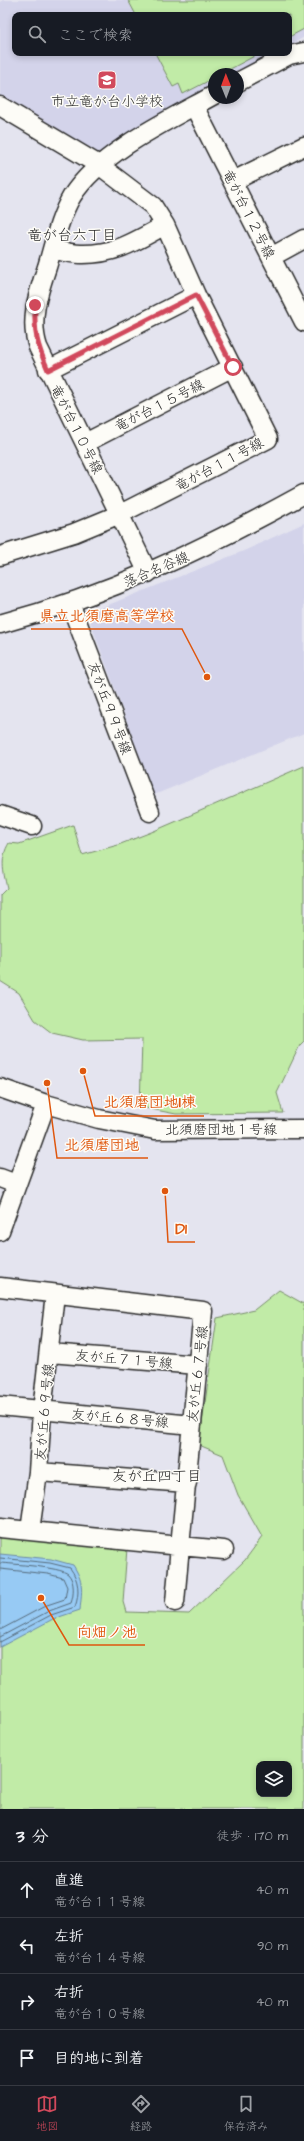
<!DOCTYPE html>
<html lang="ja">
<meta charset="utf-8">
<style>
body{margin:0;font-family:"Architects Daughter","Klee One",sans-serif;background:#242831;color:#f1f3f6}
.controls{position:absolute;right:12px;bottom:12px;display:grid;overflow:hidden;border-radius:8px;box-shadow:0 2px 6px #0003}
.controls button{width:36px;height:36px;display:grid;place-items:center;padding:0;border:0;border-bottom:1px solid #363941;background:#171b24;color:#f1f3f6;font:20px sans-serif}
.compass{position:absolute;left:208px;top:68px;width:36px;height:36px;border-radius:50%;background:#171b24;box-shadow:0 2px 6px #0003;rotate:359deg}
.stop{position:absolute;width:12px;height:12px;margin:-9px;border:3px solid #d1495b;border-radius:50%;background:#fff}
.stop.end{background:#d1495b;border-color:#fff;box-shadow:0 1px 4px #0008}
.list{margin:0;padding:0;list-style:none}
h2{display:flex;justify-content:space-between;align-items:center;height:52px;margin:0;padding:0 16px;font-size:17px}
h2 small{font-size:13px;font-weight:400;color:#9ea1a6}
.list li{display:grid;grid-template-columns:26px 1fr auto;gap:12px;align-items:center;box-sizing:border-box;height:56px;padding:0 16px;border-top:1px solid #363941}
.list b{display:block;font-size:15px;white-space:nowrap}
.list p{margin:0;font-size:13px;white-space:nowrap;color:#9ea1a6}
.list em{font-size:13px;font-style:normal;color:#9ea1a6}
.icon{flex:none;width:22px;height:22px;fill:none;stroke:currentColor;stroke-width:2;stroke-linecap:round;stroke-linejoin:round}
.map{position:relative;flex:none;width:304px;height:1809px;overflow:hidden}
.search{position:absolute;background:#171b24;box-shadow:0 2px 6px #0003;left:12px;right:12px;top:12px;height:44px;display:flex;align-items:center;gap:10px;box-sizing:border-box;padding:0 14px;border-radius:8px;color:#9ea1a6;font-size:15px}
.sheet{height:276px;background:#171b24}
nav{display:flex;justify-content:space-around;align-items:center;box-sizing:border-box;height:56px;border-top:1px solid #363941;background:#171b24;font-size:11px;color:#9ea1a6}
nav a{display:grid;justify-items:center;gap:2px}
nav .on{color:#d1495b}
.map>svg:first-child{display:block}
.built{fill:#d3d3ea}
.green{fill:#c1eba7;stroke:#768b69;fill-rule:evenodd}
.water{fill:#97caf4;stroke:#6c8aa4}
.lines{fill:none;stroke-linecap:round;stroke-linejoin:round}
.shore{stroke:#566b7b;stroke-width:1}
.minor-casing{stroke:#2b2b2b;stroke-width:21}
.minor{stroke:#fdfcf7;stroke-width:18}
.route{stroke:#d1495b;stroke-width:5}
.labels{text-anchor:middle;stroke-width:3;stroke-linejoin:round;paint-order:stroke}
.poi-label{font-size:14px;fill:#2b2b2b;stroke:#fdfcf7}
.street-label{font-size:14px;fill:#2b2b2b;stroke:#fdfcf7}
.neighbourhood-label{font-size:15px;fill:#2b2b2b;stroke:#fdfcf7}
.leader{fill:none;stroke:#df570e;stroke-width:1.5}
.callout-dot{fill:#df570e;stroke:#fdfcf7;stroke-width:1.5}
.callout-label{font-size:15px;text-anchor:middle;font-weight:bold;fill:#df570e;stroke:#fdfcf7;stroke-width:3;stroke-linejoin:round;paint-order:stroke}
</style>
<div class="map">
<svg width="304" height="1809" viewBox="0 0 304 1809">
<rect width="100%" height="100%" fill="#e4e4ef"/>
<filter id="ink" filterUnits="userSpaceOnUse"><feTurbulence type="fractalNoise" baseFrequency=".025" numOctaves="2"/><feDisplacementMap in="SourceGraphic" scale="8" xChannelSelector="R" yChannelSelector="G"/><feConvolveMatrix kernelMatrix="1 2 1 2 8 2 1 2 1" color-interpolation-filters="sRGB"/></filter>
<g filter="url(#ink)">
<path class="built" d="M 3,0 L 304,0 L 304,37 L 289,46 L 289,15 L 15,15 L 15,53 L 276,53 L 237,74 L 214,74 L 214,86 L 96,155 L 0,100 L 0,2 Z
M 304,523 L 304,733 L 154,795 L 90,621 L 93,611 L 246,550 Z"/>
<path class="green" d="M 128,0 L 304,0 L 304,29 L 289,37 L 289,15 L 136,15 Z
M 155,53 L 260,53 L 221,74 L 214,74 L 214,78 L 183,94 L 179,84 L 173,87 Z
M 304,766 L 304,1041 L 300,1045 L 277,1093 L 283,1113 L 176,1114 L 140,1107 L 142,1039 L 83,1040 L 52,1033 L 35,1020 L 19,993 L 0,981 L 0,895 L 7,888 C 3,871 0,858 9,843 L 19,844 L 73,825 L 82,855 L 118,845 L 154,831 Z
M 279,1290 L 304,1304 L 304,1809 L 0,1809 L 0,1535 L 127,1548 L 123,1602 L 126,1612 L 189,1614 L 245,1560 L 262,1537 L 238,1495 L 223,1455 L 199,1445 L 217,1318 L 254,1310 ZM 259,1764 L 289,1764 L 289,1794 L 259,1794 Z"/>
<path class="water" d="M 0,1554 L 51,1559 L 73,1565 C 84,1582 82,1590 80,1610 L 53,1619 L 0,1647 Z"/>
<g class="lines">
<path class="shore" d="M 0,1558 L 50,1563 L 70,1568 C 79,1580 80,1593 75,1607 L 51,1615 L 0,1642
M 0,1563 C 12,1564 60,1567 68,1574 C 75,1581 74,1595 71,1603 L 49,1611 L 0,1637
M 0,1569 L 48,1574 L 63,1578 L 67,1587 L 65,1599 L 47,1605 L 0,1630"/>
<g class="minor-casing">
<path id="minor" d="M 238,82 L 289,55 L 304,52
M 0,106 L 99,165 L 153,206 L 165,225 L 196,295 L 268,439 L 120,514 L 74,533 L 0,556
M 194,106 L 304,322
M 233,181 L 304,146
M 53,249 C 61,251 71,254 80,254 C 115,255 136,241 165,225
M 271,257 L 304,239
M 48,370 L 196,295
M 85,443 L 233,367
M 148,573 L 38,347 C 29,320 38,293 47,267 C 54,244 59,218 72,196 C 100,152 169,120 214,95
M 70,603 L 150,812
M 0,624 C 111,594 204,549 304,494
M 0,815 L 32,826
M 0,1088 L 46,1104 L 99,1119 L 155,1130 L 304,1129
M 0,1178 L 16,1184
M 0,1231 L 46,1104
M 0,1287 L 203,1311 L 180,1546 L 0,1528
M 50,1353 L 198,1365
M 0,1406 L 192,1425
M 38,1472 L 187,1483
M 30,1531 L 38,1472 L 42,1411 L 55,1294
M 175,1602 L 180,1546 L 224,1550"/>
</g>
<use href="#minor" class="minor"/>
</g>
</g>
<g class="lines" filter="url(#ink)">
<path class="route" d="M 35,305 C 34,333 37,345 48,370 L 196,295 L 233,367"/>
</g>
<defs>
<g id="school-square" transform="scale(1)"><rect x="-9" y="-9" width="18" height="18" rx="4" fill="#d1495b" stroke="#fdfcf7"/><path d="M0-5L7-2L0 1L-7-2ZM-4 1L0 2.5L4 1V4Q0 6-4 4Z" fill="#fff"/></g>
</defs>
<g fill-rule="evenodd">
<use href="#school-square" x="107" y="80"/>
</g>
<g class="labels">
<g class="poi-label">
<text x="107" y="106">市立竜が台小学校</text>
</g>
<g class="street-label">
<text transform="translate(249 214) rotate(63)" y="5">竜が台１２号線</text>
<text transform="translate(159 405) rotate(-27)" y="5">竜が台１５号線</text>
<text transform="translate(77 429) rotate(63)" y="5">竜が台１０号線</text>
<text transform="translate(219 464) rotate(-28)" y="5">竜が台１１号線</text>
<text transform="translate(156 569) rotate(-23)" y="5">落合名谷線</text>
<text transform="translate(110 708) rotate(69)" y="5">友が丘９９号線</text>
<text x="221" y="1134">北須磨団地１号線</text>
<text transform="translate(124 1359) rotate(5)" y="5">友が丘７１号線</text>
<text transform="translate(197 1374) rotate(-84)" y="5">友が丘６７号線</text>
<text transform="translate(44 1412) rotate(-85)" y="5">友が丘６９号線</text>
<text transform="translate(120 1418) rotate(5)" y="5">友が丘６８号線</text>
</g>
<g class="neighbourhood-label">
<text x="72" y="240">竜が台六丁目</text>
<text x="157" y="1481">友が丘四丁目</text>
</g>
</g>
<path class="leader" d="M207 677L182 629H31M83 1071L95 1116H204M47 1083L57 1158H148M165 1191L168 1242H195M41 1598L69 1645H145"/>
<g class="callout-dot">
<circle cx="207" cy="677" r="4"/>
<circle cx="83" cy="1071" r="4"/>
<circle cx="47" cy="1083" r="4"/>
<circle cx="165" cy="1191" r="4"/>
<circle cx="41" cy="1598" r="4"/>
</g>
<g class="callout-label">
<text x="107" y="621">県立北須磨高等学校</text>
<text x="150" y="1107">北須磨団地I棟</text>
<text x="102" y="1150">北須磨団地</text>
<text x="181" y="1234">D1</text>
<text x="107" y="1637">向畑ノ池</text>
</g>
</svg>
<div class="controls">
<button><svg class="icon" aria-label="layers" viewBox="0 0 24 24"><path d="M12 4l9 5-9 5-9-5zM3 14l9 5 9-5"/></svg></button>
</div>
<svg class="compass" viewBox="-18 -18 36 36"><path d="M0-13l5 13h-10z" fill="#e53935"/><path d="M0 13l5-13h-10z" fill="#9ea1a6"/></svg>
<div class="stop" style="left:233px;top:367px"></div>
<div class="stop end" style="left:35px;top:305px"></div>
<div class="search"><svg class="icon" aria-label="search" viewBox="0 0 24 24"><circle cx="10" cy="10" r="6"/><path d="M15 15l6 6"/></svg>ここで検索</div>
</div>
<section class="sheet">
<h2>3 分<small>徒歩 · 170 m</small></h2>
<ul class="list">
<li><svg class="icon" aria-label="ahead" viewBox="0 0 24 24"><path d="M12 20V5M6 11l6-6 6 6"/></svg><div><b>直進</b><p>竜が台１１号線</p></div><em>40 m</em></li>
<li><svg class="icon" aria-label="left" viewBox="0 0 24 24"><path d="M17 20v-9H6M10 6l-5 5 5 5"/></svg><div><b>左折</b><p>竜が台１４号線</p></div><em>90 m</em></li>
<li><svg class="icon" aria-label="right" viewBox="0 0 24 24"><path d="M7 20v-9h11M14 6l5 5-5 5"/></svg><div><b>右折</b><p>竜が台１０号線</p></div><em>40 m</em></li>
<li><svg class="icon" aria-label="arrive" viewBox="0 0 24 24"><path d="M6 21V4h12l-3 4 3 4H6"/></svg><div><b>目的地に到着</b></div></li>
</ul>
</section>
<nav>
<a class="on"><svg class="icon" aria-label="map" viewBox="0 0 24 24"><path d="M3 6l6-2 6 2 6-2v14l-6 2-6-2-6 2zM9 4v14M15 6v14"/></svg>地図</a>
<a><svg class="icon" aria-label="directions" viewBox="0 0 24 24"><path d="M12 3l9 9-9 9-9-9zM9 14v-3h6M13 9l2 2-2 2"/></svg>経路</a>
<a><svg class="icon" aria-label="saved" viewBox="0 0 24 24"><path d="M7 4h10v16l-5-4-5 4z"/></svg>保存済み</a>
</nav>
